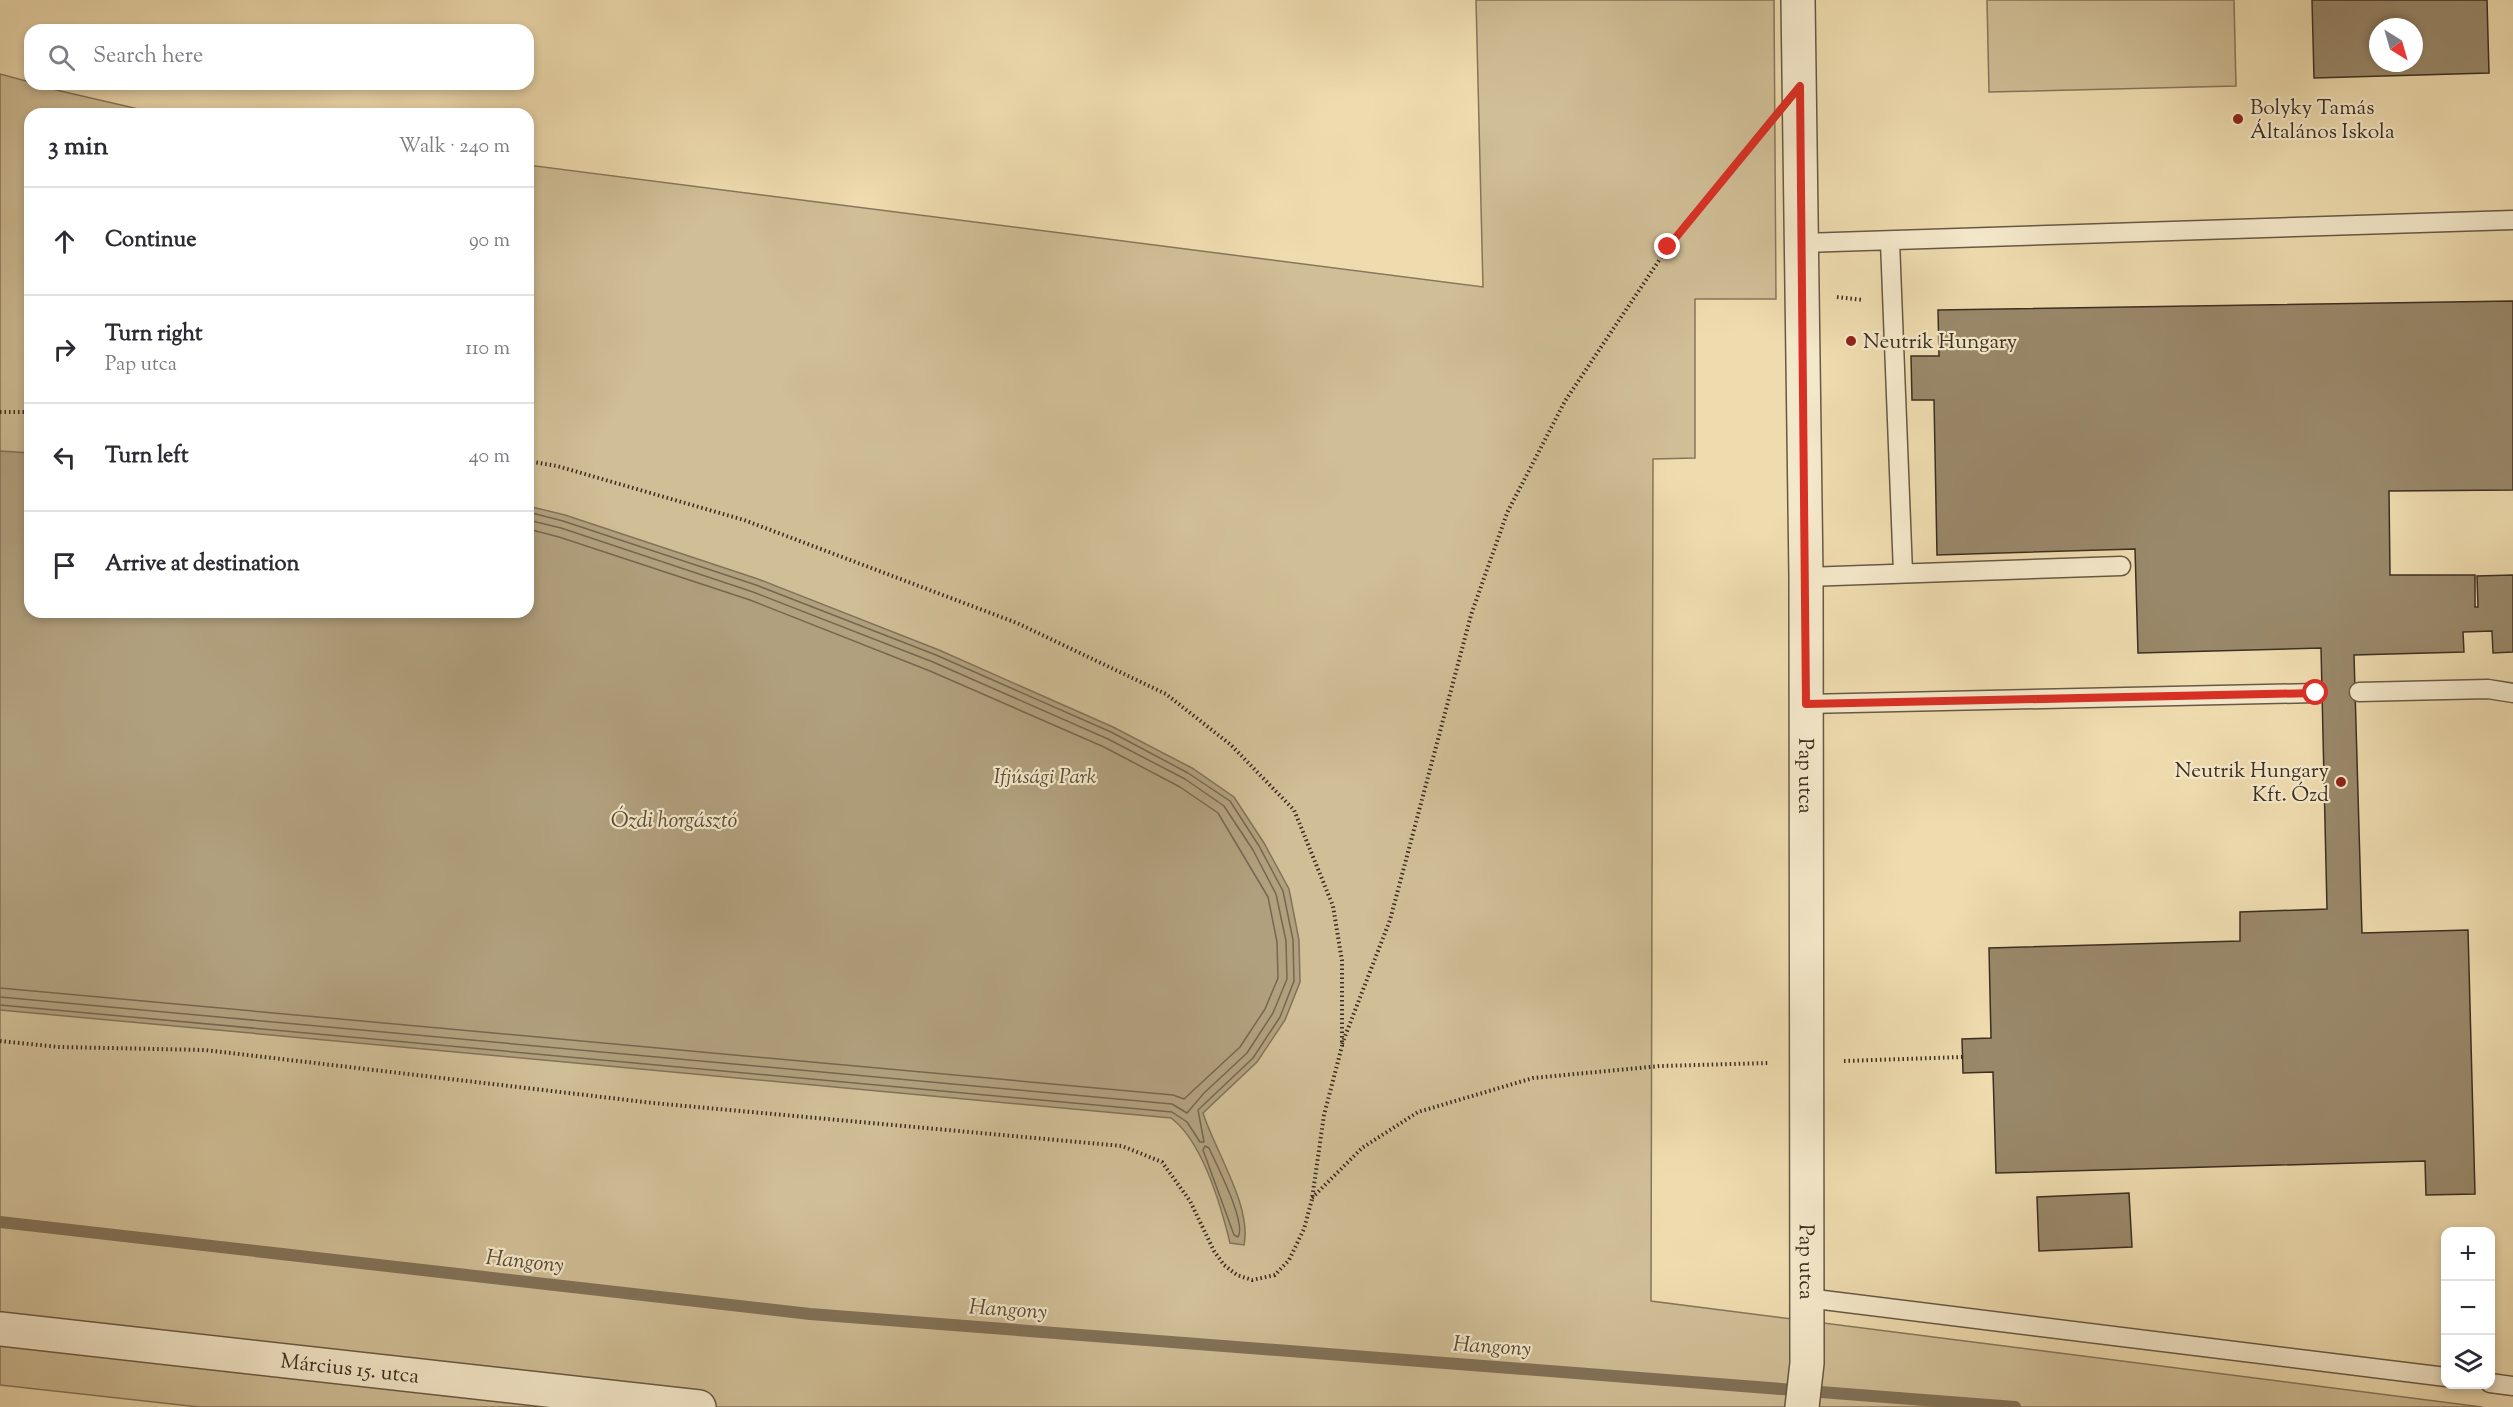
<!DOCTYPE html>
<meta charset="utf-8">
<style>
body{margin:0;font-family:"Sorts Mill Goudy",serif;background:#f2f2f3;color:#2b2b33}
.controls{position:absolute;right:18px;bottom:18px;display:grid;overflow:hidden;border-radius:12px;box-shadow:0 3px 9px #0003}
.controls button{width:54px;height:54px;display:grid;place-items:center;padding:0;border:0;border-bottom:2px solid #e1e1e2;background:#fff;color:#2b2b33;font:30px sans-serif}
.compass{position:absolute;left:2369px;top:18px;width:54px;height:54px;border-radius:50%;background:#fff;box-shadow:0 3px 9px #0003;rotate:143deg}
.stop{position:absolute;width:18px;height:18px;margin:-14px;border:4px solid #d93025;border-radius:50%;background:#fff}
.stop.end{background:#d93025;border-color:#fff;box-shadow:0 2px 6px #0008}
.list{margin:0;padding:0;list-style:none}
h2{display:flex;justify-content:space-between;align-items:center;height:78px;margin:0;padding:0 24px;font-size:26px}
h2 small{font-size:20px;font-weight:400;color:#7c7c81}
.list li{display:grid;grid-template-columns:39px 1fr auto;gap:18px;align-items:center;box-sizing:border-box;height:108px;padding:0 24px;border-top:2px solid #e1e1e2}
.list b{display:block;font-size:22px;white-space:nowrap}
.list p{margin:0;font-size:20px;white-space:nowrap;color:#7c7c81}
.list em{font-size:20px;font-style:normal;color:#7c7c81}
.icon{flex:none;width:33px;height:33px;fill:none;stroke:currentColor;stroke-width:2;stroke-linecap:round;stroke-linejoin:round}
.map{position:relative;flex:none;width:2513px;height:1407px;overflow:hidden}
.search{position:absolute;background:#fff;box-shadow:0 3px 9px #0003;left:24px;top:24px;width:510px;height:66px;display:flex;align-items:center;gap:15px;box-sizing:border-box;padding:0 21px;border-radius:18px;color:#7c7c81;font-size:22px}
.panel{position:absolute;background:#fff;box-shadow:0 3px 9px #0003;left:24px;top:108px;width:510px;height:510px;border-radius:18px}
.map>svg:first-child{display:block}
.green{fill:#d0be96;stroke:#86765b;stroke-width:1.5}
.water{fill:#b1a07e;stroke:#827258;stroke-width:1.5}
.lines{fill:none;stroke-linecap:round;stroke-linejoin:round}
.shore{stroke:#76674f;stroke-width:1.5}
.stream{stroke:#827258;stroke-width:12}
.building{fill:#99886a;stroke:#3c2e20;stroke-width:1.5;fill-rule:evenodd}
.service-casing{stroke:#685944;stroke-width:21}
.minor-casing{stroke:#685944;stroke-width:36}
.path{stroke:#3c2e20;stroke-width:4;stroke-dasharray:1.5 3;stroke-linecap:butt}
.service{stroke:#f4e8ca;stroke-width:18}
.minor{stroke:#f4e8ca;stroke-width:33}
.route{stroke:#d93025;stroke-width:8}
.poi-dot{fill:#8f2418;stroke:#f4e8ca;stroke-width:2}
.labels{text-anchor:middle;stroke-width:4.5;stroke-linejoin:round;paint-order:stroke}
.poi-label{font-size:21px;fill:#3c2e20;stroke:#f4e8ca;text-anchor:start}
.park-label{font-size:21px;font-style:italic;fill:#5a4b38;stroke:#f4e8ca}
.street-label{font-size:21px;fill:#3c2e20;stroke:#f4e8ca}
.water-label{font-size:22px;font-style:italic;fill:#594a38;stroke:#f4e8ca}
</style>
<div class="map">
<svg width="2513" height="1407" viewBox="0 0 2513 1407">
<rect width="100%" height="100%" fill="#eedbae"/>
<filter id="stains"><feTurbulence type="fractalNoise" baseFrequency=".00333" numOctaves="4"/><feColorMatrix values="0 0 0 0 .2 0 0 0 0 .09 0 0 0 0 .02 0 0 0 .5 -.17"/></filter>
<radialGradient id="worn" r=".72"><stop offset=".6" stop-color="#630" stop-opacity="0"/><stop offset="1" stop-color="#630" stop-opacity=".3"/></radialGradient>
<path class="green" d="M 1476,0 L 1774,0 L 1776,299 L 1695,299 L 1695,458 L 1653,459 L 1651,1301 L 2482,1407 L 199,1407 L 0,1385 L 0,74 L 30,82 L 30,84 L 160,114 L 30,114 L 30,612 L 528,612 L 528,165 L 1483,287 Z
M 1987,0 L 2234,0 L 2236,86 L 1989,92 Z"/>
<path class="water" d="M 0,451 L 30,453 L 30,612 L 528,612 L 528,506 L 565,515 L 758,579 L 939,650 L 1113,727 L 1192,768 L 1234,797 L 1264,843 L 1289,889 L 1299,940 L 1300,982 L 1285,1020 L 1257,1062 L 1203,1113 C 1215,1151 1252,1206 1244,1245 L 1230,1243 C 1221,1206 1202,1141 1171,1118 L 0,1010 Z"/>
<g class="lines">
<path class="shore" d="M 0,988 L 1173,1095 L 1184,1099 L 1240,1047 L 1265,1009 L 1278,978 L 1277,942 L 1268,897 L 1218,813 L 1180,787 L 1104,747 L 930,671 L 750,600 L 559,537 L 528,529
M 0,997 L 1172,1104 L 1187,1113 L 1204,1093 L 1247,1053 L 1273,1013 L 1287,979 L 1286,941 L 1276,894 L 1253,850 L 1224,806 L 1185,779 L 1108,739 L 933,662 L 753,592 L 561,528 L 528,520
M 0,1005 L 1172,1112 L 1187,1122 L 1200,1142 L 1204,1142 L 1198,1110 L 1253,1058 L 1280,1017 L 1294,981 L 1293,940 L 1283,891 L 1259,846 L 1230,801 L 1188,773 L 1111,732 L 936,655 L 756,585 L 563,521 L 528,512
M 1205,1146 L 1209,1148 C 1216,1164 1247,1223 1238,1237 L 1234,1235 L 1203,1150 Z"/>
<path class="stream" d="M 0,1222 L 810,1314 L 2015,1407"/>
</g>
<path class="building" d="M 2312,0 L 2487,0 L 2489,73 L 2314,78 ZM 2378,27 L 2414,27 L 2414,63 L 2378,63 Z
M 2513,301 L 2513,490 L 2389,491 L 2390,575 L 2475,575 L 2475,607 L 2478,607 L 2477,576 L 2513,575 L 2513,652 L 2493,653 L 2492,631 L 2463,632 L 2464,652 L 2354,655 L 2362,933 L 2468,930 L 2475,1194 L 2426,1195 L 2425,1161 L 1996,1173 L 1993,1072 L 1963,1073 L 1962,1039 L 1991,1038 L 1989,948 L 2240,941 L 2240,912 L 2327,909 L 2321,648 L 2138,653 L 2135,549 L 1937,555 L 1934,400 L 1912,400 L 1911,356 L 1939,356 L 1938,310 Z
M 2129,1193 L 2132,1247 L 2039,1251 L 2037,1197 Z"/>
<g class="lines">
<g class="service-casing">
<path id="service" d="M 1890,242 L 1903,573
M 1803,243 L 2513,220
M 1806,577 L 2121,566
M 2359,692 L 2488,689 L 2513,693
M 1806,704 L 2316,693
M 1807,1298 L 2446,1377
M 2490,1383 L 2513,1386"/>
</g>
<g class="minor-casing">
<g id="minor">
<path id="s1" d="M 1798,0 L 1806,577 L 1807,1363 L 1802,1407"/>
<path id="s2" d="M 0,1329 L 699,1407"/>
</g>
</g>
<path class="path" d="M 1837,297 L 1863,300
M 0,412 L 30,412
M 0,1041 L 59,1047 L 205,1050 L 653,1103 L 1122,1146 L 1162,1162 L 1190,1201 L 1214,1251 L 1224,1265 L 1237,1275 L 1252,1280 L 1275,1275 L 1289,1260 L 1304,1229 L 1312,1199 L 1324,1115 L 1342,1046 L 1342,961 L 1333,906 L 1294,810 L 1231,745 L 1166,694 L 1017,623 L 744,520 L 557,466 L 528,461
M 1342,1044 L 1390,920 L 1471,615 L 1507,513 L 1565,401 L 1668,247 L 1763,130
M 1844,1061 L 1963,1057
M 1312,1198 L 1362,1148 L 1418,1112 L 1533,1078 L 1660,1066 L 1770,1063"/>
<use href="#service" class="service"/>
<use href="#minor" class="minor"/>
</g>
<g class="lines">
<path class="route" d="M 1668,247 L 1800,86 L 1806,704 L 2316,693"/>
</g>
<g class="poi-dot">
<circle cx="2238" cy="119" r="6"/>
<circle cx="1851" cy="341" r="6"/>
<circle cx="2341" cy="782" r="6"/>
</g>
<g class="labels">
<g class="poi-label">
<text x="2250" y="114">Bolyky Tamás<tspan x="2250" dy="24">Általános Iskola</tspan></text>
<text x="1863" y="348">Neutrik Hungary</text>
<text x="2329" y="777" text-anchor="end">Neutrik Hungary<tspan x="2329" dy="24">Kft. Ózd</tspan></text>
</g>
<g class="park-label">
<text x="1045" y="783">Ifjúsági Park</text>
</g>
<g class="street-label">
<text dy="7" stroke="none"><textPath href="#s1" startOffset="776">Pap utca</textPath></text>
<text dy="7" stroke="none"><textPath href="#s1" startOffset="1262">Pap utca</textPath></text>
<text dy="7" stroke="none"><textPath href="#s2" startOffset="352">Március 15. utca</textPath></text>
</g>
<g class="water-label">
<text x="674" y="827">Ózdi horgásztó</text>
<text transform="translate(525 1260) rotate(6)" y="8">Hangony</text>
<text transform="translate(1008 1308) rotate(4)" y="8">Hangony</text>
<text transform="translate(1492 1345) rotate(4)" y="8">Hangony</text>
</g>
</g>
<rect width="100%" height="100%" filter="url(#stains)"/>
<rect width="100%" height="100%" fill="url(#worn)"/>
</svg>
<div class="controls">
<button>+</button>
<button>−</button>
<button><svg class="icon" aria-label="layers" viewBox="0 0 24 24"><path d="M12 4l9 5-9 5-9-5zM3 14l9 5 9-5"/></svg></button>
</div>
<svg class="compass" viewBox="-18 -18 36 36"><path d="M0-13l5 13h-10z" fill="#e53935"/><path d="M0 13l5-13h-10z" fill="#7c7c81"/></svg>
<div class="stop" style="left:2316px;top:693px"></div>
<div class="stop end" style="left:1668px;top:247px"></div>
<div class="search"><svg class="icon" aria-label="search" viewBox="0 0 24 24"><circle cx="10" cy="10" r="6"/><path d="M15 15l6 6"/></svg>Search here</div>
<section class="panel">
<h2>3 min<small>Walk · 240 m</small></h2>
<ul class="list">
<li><svg class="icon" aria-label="ahead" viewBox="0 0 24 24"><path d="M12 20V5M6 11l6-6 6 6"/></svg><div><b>Continue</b></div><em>90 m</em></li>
<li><svg class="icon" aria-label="right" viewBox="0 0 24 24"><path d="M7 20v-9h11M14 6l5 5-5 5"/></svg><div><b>Turn right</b><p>Pap utca</p></div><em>110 m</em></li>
<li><svg class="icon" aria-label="left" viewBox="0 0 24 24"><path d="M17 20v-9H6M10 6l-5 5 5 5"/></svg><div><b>Turn left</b></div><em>40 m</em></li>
<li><svg class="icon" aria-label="arrive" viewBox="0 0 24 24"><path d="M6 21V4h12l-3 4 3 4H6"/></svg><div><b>Arrive at destination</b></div></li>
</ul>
</section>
</div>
